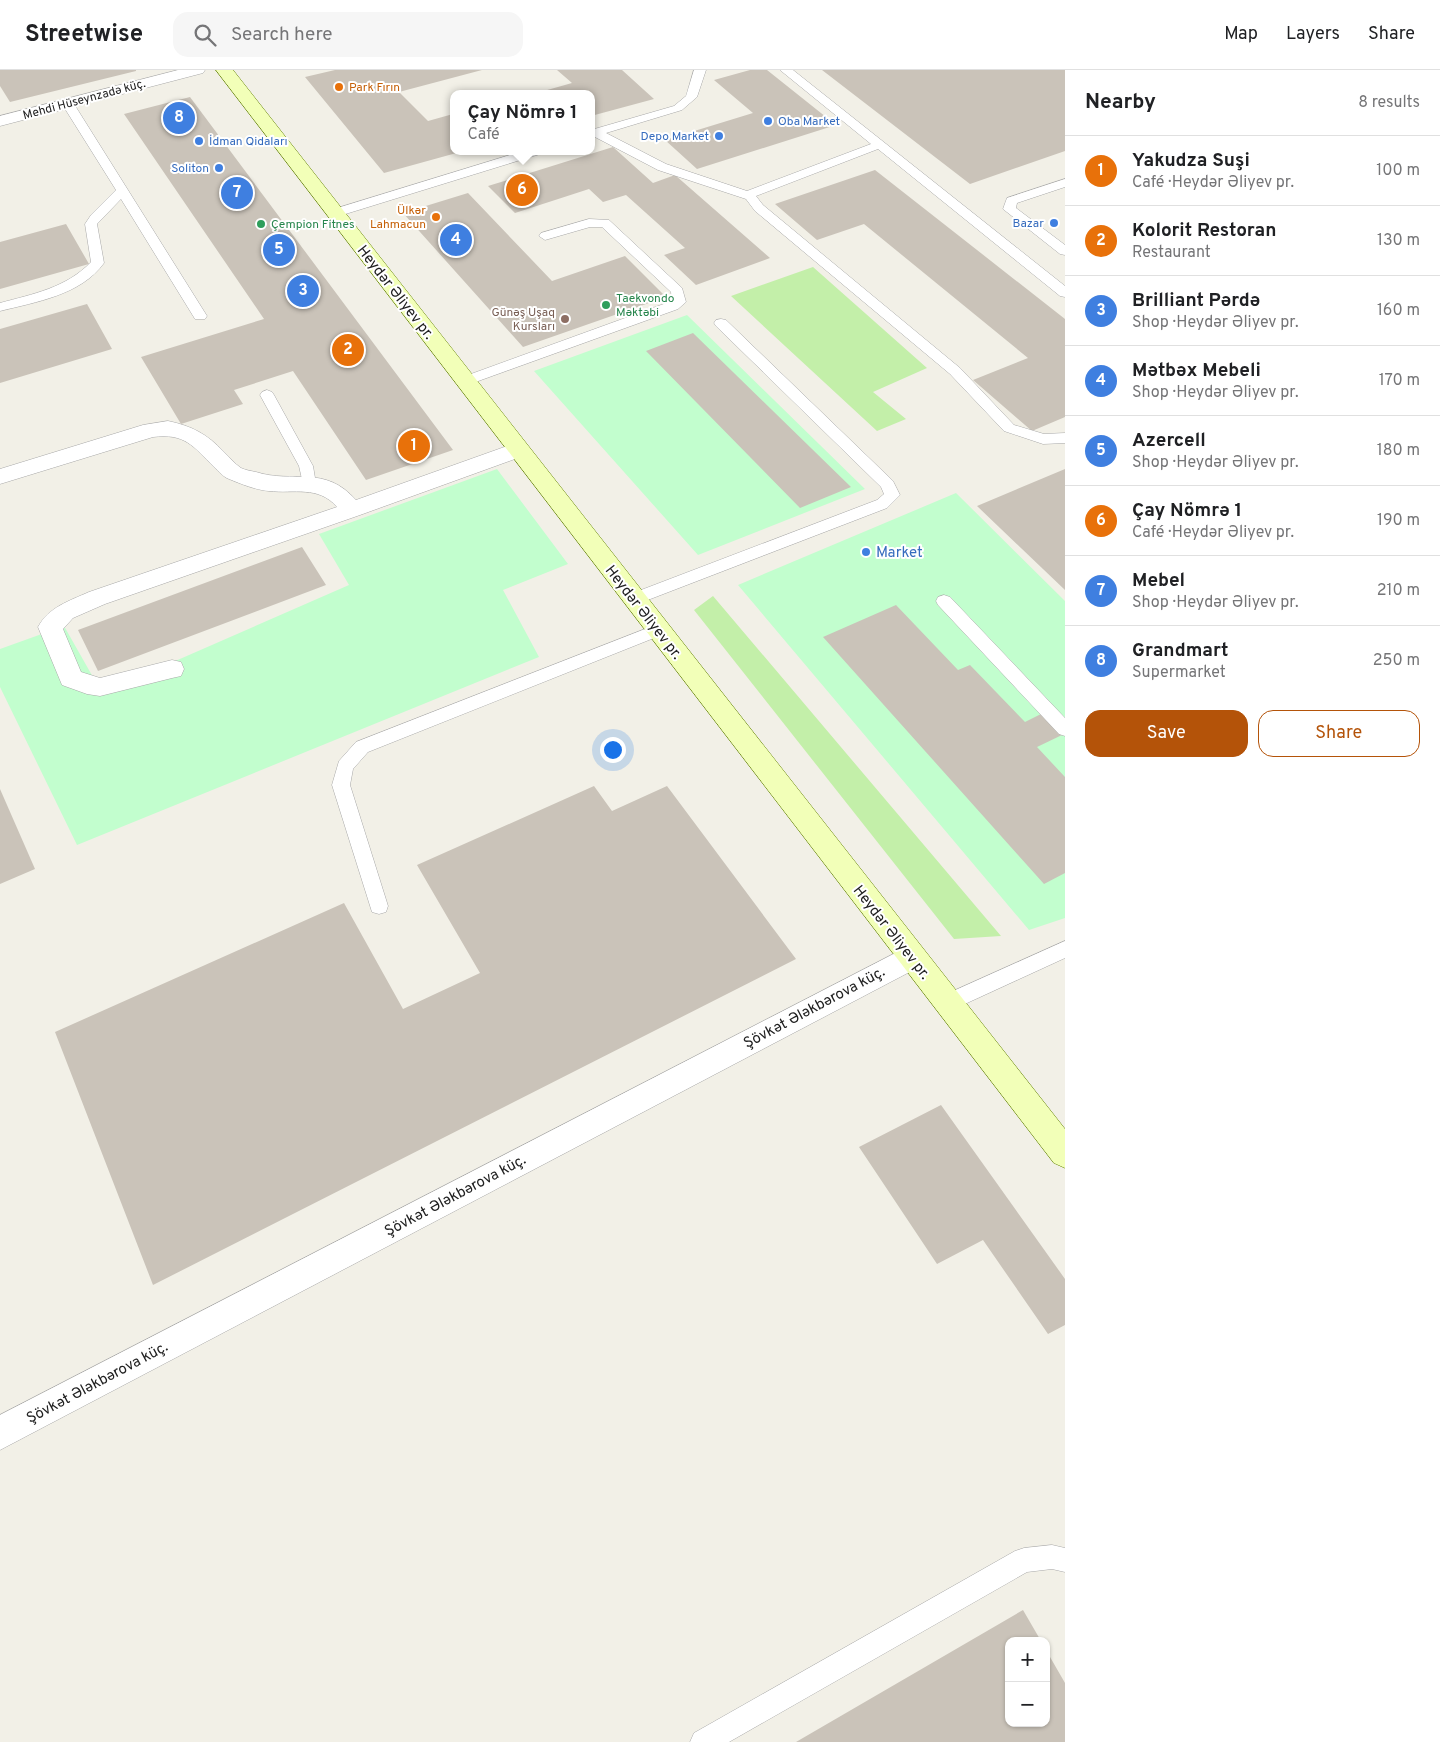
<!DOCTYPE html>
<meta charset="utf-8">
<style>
body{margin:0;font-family:Overpass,sans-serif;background:#f6f6f6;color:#202124}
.controls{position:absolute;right:15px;bottom:15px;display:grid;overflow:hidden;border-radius:10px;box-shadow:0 1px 4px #0004}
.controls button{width:45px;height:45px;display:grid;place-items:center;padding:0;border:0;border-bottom:1px solid #e0e0e0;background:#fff;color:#202124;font:25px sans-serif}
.you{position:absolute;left:612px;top:679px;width:18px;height:18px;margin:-12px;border:4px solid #fff;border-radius:50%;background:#1a73e8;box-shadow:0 0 0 8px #1a73e833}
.badge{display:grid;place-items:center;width:32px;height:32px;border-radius:50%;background:#b45309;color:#fff;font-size:16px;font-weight:700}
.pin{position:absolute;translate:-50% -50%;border:2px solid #fff;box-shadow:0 1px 5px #0006}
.popup{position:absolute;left:450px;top:20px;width:145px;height:65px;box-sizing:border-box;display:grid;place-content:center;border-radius:10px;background:#fff;filter:drop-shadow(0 1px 4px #0005);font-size:16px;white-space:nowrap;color:#757577}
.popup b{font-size:19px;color:#202124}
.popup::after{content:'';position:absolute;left:50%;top:100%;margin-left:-10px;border:10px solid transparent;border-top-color:#fff}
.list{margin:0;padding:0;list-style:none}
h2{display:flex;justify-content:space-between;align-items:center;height:65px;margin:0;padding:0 20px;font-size:21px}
h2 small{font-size:16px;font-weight:400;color:#757577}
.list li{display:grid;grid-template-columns:32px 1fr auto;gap:15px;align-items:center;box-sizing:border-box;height:70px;padding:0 20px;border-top:1px solid #e0e0e0}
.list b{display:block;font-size:19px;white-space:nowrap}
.list p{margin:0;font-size:16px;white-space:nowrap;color:#757577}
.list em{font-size:16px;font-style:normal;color:#757577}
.actions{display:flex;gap:10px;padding:15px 20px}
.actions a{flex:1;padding:11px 0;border:1px solid #b45309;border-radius:15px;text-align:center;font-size:18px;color:#b45309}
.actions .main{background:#b45309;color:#fff}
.icon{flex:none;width:28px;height:28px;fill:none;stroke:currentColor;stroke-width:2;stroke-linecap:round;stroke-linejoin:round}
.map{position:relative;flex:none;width:1065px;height:1672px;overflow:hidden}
header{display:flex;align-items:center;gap:30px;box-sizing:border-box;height:70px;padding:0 25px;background:#fff;border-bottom:1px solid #e0e0e0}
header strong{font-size:24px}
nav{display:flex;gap:28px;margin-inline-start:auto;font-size:18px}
.search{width:350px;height:45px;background:#f6f6f6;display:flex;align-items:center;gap:12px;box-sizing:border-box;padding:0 18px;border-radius:15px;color:#757577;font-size:19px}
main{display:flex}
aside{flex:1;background:#fff}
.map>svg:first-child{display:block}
.grass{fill:#c3efa9}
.park{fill:#c2fece}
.building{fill:#cac3b9}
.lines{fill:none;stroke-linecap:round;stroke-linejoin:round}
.lane-casing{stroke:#a8a8a8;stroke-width:1}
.street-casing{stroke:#a8a8a8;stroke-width:1}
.secondary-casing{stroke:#618000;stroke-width:1}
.lane{fill:#fff;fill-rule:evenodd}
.street{fill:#fff;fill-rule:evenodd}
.secondary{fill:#f2ffb8;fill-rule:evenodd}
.food-dot{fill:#e8710a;stroke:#fff;stroke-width:2}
.shop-dot{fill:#3f7fe0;stroke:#fff;stroke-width:2}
.leisure-dot{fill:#2e9e5b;stroke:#fff;stroke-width:2}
.education-dot{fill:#8d6e63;stroke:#fff;stroke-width:2}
.labels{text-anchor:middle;stroke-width:4;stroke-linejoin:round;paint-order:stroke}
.far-food-label{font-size:12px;fill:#c56008;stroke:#fff;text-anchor:start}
.far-street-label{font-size:12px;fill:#212121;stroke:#fff}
.far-shop-label{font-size:12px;fill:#366cbe;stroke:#fff;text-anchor:end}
.far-leisure-label{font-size:12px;fill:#27864d;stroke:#fff;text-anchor:start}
.far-education-label{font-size:12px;fill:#785e54;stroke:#fff;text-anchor:end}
.street-label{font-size:15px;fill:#212121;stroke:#fff}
.shop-label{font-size:15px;fill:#366cbe;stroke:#fff;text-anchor:start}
</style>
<header>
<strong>Streetwise</strong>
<div class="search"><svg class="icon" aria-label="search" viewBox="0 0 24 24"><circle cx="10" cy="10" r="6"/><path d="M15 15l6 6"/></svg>Search here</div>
<nav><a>Map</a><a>Layers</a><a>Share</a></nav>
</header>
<main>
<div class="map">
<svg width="1065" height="1672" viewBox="0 0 1065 1672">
<rect width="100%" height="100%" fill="#f2f0e7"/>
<path class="grass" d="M 813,197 L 927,298 L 873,322 L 906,349 L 877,361 L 731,226 Z
M 713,526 L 1001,866 L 954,869 L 694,540 Z"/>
<path class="park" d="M 687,245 L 865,419 L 698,485 L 534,301 Z
M 497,399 L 568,494 L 503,520 L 539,587 L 77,775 L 0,617 L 0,579 L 64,556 L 102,623 L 349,515 L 319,464 Z
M 956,423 L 1065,531 L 1065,848 L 1029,860 L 738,515 Z"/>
<path class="building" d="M 0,0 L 136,0 L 136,1 L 10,32 L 0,16 Z
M 335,0 L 482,0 L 399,22 L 428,51 L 453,44 L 453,81 L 460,82 L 384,103 L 305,7 Z
M 557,0 L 622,0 L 654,29 L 591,46 L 591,24 L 533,24 L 572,13 Z
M 750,0 L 767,0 L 836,55 L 697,99 L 665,70 L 753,43 L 714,10 Z
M 822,0 L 1065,0 L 1065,81 L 970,114 Z
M 190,27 L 453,380 L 366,410 L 293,301 L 234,320 L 243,334 L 181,354 L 141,287 L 264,249 L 124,44 Z
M 613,77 L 653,113 L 675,105 L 770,188 L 696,215 L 664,185 L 685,178 L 626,125 L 603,132 L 589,119 L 515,143 L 488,116 Z
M 875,100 L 1065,249 L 1065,347 L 1032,361 L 973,310 L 1028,288 L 864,154 L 817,170 L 775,134 Z
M 468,123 L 552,211 L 625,186 L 666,227 L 523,277 L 403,143 Z
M 66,154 L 89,194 L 0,219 L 0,172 Z
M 87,234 L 112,279 L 0,313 L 0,259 Z
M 693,263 L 851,417 L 800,438 L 646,281 Z
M 1065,399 L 1065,520 L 977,436 Z
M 302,477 L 326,515 L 98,601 L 78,560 Z
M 896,535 L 958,600 L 970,595 L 1025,652 L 1041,644 L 1062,665 L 1037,677 L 1065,707 L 1065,803 L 1044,814 L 823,567 Z
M 594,716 L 612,741 L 667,716 L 796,889 L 153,1215 L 55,962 L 344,833 L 403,939 L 480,903 L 417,795 Z
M 0,719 L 35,799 L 0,814 Z
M 941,1035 L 1065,1209 L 1065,1255 L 1048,1264 L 983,1170 L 937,1194 L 859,1077 Z
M 1023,1540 L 1041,1571 L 1009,1571 L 1009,1653 L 1046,1653 L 1046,1580 L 1065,1613 L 1065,1672 L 796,1672 Z"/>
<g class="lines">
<g class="lane-casing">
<path id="lane" d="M 694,0 L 706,0 L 697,27 L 682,40 L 606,63 L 666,94 L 747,121 L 871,74 L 780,0 L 793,0 L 1065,216 L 1065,227 L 1060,226 L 878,79 L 756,126 L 763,135 L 960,298 L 1014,355 L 1044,364 L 1065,363 L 1065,373 L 1043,374 L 1004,361 L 950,304 L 755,141 L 746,129 L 658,100 L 595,67 L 591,67 L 591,60 L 674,36 L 686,26 Z
M 68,31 L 74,34 L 207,246 L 205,249 L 195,249 L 121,129 L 97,154 L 104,193 C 81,225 36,232 0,241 L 0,233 C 33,224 66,218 91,192 L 85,154 L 91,145 L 116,120 L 62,34 Z
M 523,81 L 542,81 L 540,84 L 339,146 L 335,147 L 329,143 L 331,140 Z
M 1065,109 L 1065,117 L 1017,133 L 1016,138 L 1065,175 L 1065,185 L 1060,184 L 1003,139 L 1007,128 Z
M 589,149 L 609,150 L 682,218 L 686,232 L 678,239 L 470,314 L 460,314 L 458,311 L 460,308 L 672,231 L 671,222 L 602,157 L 590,157 L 545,170 L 539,166 L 541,163 Z
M 721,249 L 726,250 L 893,411 L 900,425 L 887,438 L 640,533 L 634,535 L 628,533 L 626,529 L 628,525 L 877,430 L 884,424 L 881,417 L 716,256 L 714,253 L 716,250 Z
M 267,320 L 272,322 L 274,325 L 313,396 L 316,414 L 314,418 L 304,418 L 299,396 L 260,325 L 262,322 Z
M 944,525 L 950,527 L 1065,648 L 1065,666 L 1059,664 L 938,535 L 936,531 L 938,527 Z
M 658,554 L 664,556 L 666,560 L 664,564 L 368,682 L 353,699 L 350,715 L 388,836 L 386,842 L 379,844 L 372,842 L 332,715 L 339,691 L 356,672 Z
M 1065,871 L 1065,888 L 954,939 L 947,942 L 940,939 L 937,933 L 940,927 Z
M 1052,1475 L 1065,1478 L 1065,1502 L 1052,1499 L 1027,1502 L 729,1672 L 690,1672 L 694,1663 L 1015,1481 L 1024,1478 Z"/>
</g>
<g class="street-casing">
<path id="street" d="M 178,0 L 205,0 L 203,3 L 0,56 L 0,46 Z
M 168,351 C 192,356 207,364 224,382 C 229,387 235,394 241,398 C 245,400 251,401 256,402 C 294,414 324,394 356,430 L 510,375 L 518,373 L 526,375 L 529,380 L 526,385 L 360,445 L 105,534 L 73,548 L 63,559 L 81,602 L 100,608 L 172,590 L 181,592 L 184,599 L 181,606 L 172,608 L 100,626 L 87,624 L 62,615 L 38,557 C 49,537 69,531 89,522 L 337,437 C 318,415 294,424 269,421 C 256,420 241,414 229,409 C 223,407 219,401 214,397 C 193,376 185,363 153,367 L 0,414 L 0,399 L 143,355 Z
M 911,875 L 921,878 L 925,887 L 921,896 L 0,1380 L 0,1345 Z"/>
</g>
<g class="secondary-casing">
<path id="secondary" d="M 216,0 L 233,0 L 1065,1059 L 1065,1098 L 1054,1093 Z"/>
</g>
<use href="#lane" class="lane"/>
<use href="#street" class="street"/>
<use href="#secondary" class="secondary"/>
</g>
<g class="food-dot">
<circle cx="339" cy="17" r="5"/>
<circle cx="436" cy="147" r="5"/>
</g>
<g class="shop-dot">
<circle cx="768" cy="51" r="5"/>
<circle cx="719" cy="66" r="5"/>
<circle cx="199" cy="71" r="5"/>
<circle cx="219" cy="98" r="5"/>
<circle cx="1054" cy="153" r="5"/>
<circle cx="866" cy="482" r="5"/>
</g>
<g class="leisure-dot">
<circle cx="261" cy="154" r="5"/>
<circle cx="606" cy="235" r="5"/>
</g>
<circle class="education-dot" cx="565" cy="249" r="5"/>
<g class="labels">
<g class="far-food-label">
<text x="349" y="21">Park Fırın</text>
<text x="426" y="144" text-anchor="end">Ülkər<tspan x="426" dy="14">Lahmacun</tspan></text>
</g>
<g class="far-street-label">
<text transform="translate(84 29) rotate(-15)" y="4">Mehdi Hüseynzadə küç.</text>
</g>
<g class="far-shop-label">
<text x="778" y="55" text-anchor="start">Oba Market</text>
<text x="709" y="70">Depo Market</text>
<text x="209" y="75" text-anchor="start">İdman Qidaları</text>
<text x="209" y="102">Soliton</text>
<text x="1044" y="157">Bazar</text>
</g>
<g class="far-leisure-label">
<text x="271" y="158">Çempion Fitnes</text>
<text x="616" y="232">Taekvondo<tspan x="616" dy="14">Məktəbi</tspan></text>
</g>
<g class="far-education-label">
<text x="555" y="246">Günəş Uşaq<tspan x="555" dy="14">Kursları</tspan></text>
</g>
<g class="street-label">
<text transform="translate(396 222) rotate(52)" y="5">Heydər Əliyev pr.</text>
<text transform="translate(644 542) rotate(52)" y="5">Heydər Əliyev pr.</text>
<text transform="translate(892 862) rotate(52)" y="5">Heydər Əliyev pr.</text>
<text transform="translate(814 937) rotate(-28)" y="5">Şövkət Ələkbərova küç.</text>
<text transform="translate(455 1125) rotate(-28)" y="5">Şövkət Ələkbərova küç.</text>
<text transform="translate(97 1312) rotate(-28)" y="5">Şövkət Ələkbərova küç.</text>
</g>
<g class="shop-label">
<text x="876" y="487">Market</text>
</g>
</g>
</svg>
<div class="controls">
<button>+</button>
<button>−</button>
</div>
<div class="you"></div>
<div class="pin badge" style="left:414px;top:376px;background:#e8710a">1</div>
<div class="pin badge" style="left:348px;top:280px;background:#e8710a">2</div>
<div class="pin badge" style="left:303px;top:221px;background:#3f7fe0">3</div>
<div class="pin badge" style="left:456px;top:170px;background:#3f7fe0">4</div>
<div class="pin badge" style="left:279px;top:180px;background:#3f7fe0">5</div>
<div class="pin badge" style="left:522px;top:120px;background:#e8710a">6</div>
<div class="popup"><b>Çay Nömrə 1</b>Café</div>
<div class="pin badge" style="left:237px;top:123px;background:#3f7fe0">7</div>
<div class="pin badge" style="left:179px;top:48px;background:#3f7fe0">8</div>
</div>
<aside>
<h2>Nearby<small>8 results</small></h2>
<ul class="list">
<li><span class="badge" style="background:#e8710a">1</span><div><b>Yakudza Suşi</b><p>Café · Heydər Əliyev pr.</p></div><em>100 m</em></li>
<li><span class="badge" style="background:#e8710a">2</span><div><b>Kolorit Restoran</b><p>Restaurant</p></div><em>130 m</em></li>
<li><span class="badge" style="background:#3f7fe0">3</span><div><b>Brilliant Pərdə</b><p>Shop · Heydər Əliyev pr.</p></div><em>160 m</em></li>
<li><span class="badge" style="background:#3f7fe0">4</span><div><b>Mətbəx Mebeli</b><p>Shop · Heydər Əliyev pr.</p></div><em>170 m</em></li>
<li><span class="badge" style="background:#3f7fe0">5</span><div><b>Azercell</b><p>Shop · Heydər Əliyev pr.</p></div><em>180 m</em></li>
<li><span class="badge" style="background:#e8710a">6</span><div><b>Çay Nömrə 1</b><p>Café · Heydər Əliyev pr.</p></div><em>190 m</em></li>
<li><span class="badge" style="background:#3f7fe0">7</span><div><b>Mebel</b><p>Shop · Heydər Əliyev pr.</p></div><em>210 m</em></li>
<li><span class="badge" style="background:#3f7fe0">8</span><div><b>Grandmart</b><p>Supermarket</p></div><em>250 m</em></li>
</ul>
<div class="actions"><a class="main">Save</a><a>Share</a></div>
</aside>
</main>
